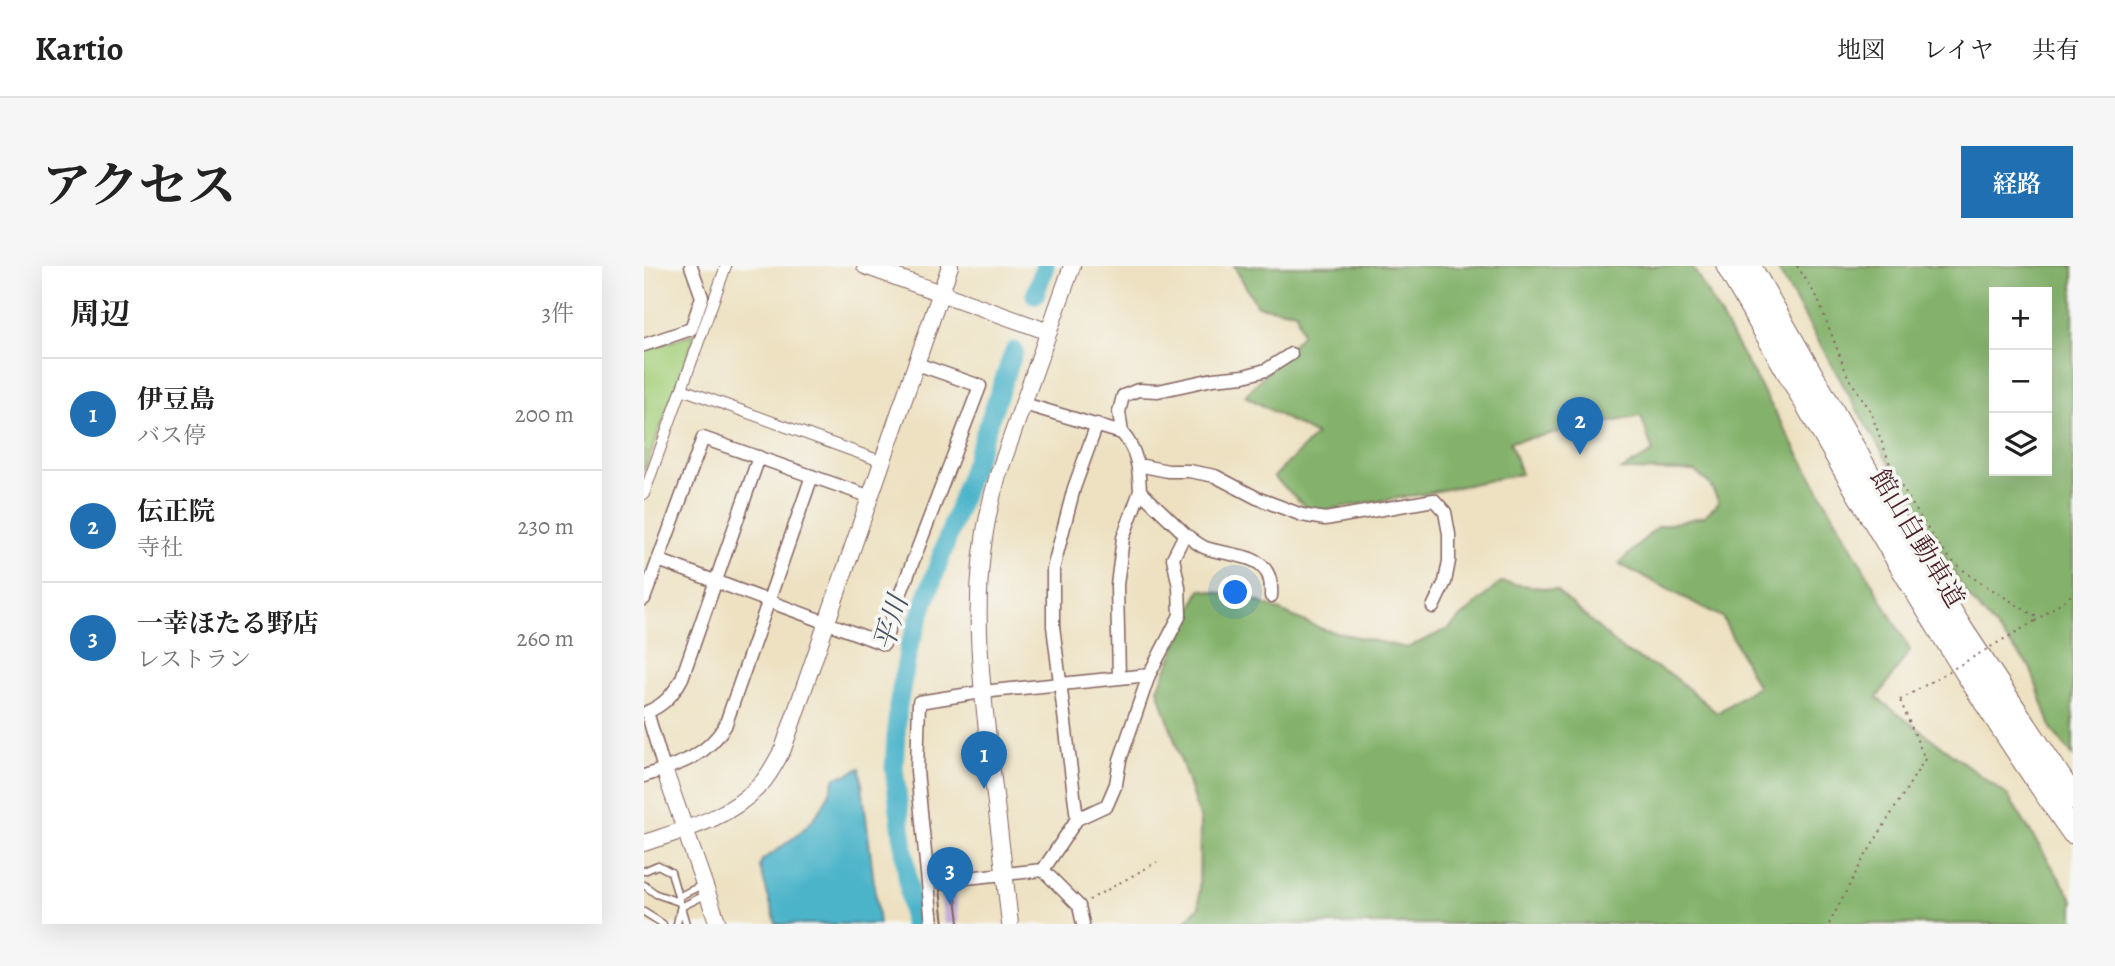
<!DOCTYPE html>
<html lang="ja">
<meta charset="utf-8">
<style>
body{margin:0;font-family:Alegreya,"Noto Serif JP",serif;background:#f6f6f6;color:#222}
.controls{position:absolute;right:21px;top:21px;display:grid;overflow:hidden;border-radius:0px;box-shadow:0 7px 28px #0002}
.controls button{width:63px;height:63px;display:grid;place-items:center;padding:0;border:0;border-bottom:2px solid #e0e0e0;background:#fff;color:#222;font:35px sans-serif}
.you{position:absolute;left:592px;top:327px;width:24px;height:24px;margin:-18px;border:5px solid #fff;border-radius:50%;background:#1a73e8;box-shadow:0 0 0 10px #1a73e833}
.badge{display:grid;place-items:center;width:46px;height:46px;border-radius:50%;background:#1f6fb2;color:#fff;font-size:23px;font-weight:700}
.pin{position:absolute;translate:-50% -58px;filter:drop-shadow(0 2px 4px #0008)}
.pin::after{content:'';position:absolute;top:37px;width:24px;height:21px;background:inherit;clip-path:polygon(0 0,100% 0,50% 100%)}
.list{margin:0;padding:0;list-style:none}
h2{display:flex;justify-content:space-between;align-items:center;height:91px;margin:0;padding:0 28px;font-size:30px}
h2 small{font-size:23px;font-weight:400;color:#767676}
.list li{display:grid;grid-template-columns:46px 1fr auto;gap:21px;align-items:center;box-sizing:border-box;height:112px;padding:0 28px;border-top:2px solid #e0e0e0}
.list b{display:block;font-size:26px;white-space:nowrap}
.list p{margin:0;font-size:23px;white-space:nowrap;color:#767676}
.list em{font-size:23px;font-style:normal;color:#767676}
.icon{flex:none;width:38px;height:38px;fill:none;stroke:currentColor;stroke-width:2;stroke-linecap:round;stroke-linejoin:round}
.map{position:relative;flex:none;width:1429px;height:658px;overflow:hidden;border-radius:0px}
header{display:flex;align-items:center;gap:42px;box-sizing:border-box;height:98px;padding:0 35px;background:#fff;border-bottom:2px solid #e0e0e0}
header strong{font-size:33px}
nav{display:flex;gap:38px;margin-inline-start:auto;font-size:24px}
.intro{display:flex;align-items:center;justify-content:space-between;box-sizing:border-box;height:168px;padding:0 42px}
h1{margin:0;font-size:49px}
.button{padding:18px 32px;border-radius:0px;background:#1f6fb2;color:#fff;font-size:24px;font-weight:700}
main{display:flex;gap:42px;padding:0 42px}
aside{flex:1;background:#fff;border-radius:0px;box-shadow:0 7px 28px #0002}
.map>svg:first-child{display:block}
.green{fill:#a5d07c;stroke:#787854;stroke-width:2}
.forest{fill:#84b26c;stroke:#67684c;stroke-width:2;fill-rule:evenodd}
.water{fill:#4bb4c9;stroke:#4a6a7a;stroke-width:2}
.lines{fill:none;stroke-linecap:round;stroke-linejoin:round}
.river{stroke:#4bb4c9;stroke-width:19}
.building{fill:#c3addb}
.service-casing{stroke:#836360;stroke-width:9}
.pedestrian-casing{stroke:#836360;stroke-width:12}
.minor-casing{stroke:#836360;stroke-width:15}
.tertiary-casing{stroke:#836360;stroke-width:18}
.motorway-casing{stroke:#836360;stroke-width:25}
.path{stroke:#836360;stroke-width:2;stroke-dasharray:2 5;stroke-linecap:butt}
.service{stroke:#fff;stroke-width:6}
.pedestrian{stroke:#fff;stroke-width:10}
.minor{stroke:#fff;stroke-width:12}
.tertiary{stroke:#fff;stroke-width:16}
.motorway{stroke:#fff;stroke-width:23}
.path-bridge{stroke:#836360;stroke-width:2;stroke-dasharray:2 5;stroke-linecap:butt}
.labels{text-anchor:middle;stroke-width:7;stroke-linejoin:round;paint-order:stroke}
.street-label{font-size:26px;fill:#4a1f2b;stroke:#f6f6f2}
.water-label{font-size:28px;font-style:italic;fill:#4a5362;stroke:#f6f6f2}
</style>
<header>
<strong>Kartio</strong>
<nav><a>地図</a><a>レイヤ</a><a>共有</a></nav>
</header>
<div class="intro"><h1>アクセス</h1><a class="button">経路</a></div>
<main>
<aside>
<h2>周辺<small>3件</small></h2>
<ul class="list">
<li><span class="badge">1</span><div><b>伊豆島</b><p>バス停</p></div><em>200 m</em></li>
<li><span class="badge">2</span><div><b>伝正院</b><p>寺社</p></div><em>230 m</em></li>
<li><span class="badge">3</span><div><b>一幸ほたる野店</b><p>レストラン</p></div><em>260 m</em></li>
</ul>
</aside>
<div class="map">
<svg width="1429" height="658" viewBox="0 0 1429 658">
<rect width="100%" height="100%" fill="#f6f6f2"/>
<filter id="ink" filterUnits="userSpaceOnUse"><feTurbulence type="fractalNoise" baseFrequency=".0143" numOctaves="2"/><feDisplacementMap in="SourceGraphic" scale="14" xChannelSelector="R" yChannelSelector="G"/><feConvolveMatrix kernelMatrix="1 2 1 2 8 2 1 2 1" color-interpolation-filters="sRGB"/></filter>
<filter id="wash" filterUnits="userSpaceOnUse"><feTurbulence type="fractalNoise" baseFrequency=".00686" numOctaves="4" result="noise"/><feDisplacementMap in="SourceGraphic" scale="28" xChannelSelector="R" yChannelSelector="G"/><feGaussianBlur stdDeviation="1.57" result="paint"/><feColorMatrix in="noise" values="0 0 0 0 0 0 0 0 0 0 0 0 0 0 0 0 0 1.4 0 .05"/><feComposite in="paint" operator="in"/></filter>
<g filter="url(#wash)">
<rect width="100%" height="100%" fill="#ede1c1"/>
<path class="green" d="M 52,67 L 0,206 L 0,85 Z"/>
<path class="forest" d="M 590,0 L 1048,0 L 1266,384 L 1233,432 L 1364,530 L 1429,634 L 1429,658 L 539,658 L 555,641 L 556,553 L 514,423 L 556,323 L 613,335 L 678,363 L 763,382 L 804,363 L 857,316 L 912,324 L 980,385 L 1028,409 L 1073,447 L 1113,420 L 1078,351 L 975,298 L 1013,261 L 1061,250 L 1075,236 L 1065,217 L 1050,205 L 978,204 L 1009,186 L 997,150 L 866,176 L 877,208 L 779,228 L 667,246 L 630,211 L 672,169 L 601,130 L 658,68 L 652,46 L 613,40 Z
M 1132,0 L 1429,0 L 1429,490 L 1408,464 L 1386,401 L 1324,330 L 1218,152 ZM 1403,26 L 1403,205 L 1350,205 L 1350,26 Z"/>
<path class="water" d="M 216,502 L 235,658 L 132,658 L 116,601 L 118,594 C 152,572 180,552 191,511 L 204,508 Z"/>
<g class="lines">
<path class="river" d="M 391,29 L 401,0
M 269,658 L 250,502 L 254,440 L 265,381 L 370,85"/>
</g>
<g id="blocks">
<path class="building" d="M 311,622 L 315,657 L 300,658 L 296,623 Z"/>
</g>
</g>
<g filter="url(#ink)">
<use href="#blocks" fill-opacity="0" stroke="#836360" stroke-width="2"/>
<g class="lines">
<g class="service-casing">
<path id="service" d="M 0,605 L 14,599 L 27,606 L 42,658
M 0,619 L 12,628 L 35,636
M 34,631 L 60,618
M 37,641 L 63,628
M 0,646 L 19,658
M 33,658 L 36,643"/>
</g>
<g class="pedestrian-casing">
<path id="pedestrian" d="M 38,123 L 231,193
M 0,228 L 82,0"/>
</g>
<g class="minor-casing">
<path id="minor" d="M 0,79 L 47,63 L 58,31 L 47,0
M 380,138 L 478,167 C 493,184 495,202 496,225 L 541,268 L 529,292 L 535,321 L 536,349 L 505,409 L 476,494 L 472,518 L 463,539 L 433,553 L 399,604
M 478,167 L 475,146 L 479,130 L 494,124 L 514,125 L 569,113 L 600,110 L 622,104 L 647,88
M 494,199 L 524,205 L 545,205 L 571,210 L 613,232 L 658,249 L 681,253 L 790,234 L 801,246 L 805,268 L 805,295 L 801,316 L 789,341
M 541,268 C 548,273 556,281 565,283 C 595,292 630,287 627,330
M 14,294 L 240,378 L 251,342 L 336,120 L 273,98
M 0,333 L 59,172 L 227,231
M 475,412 L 473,319 L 479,272 L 496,225
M 20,503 L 3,446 C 20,439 29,429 38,412 L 115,191
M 0,510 C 34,498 61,492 81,460 L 168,210
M 433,553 L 409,360 L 409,303 L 430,222 L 453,158
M 399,604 L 435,640 L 439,658
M 284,616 L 399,604
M 288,658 L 273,505 L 275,436 L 338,426 L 505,409"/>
</g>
<g class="tertiary-casing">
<path id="tertiary" d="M 221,0 L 405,66
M 20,503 L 74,658
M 0,577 C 42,563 84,553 116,519 C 126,509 132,495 139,483 L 306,0
M 366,658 C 360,602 353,545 346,489 C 334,391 325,306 354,209 L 428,0"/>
</g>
<g class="motorway-casing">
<path id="motorway" d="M 1084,0 C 1194,192 1301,385 1429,566
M 1105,0 L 1255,262 L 1317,363 L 1429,532"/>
</g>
<path class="path" d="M 1153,0 L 1173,31 L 1204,111 L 1226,144 L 1250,209 L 1292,276 L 1308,295 L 1328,311 L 1394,352
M 1391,355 L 1429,328
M 445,634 L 513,596
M 1185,658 L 1217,597 L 1281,493 L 1256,434"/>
<use href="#service" class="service"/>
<use href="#pedestrian" class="pedestrian"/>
<use href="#minor" class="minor"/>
<use href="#tertiary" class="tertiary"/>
<use href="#motorway" class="motorway"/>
<path class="path-bridge" d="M 1256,434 L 1391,355"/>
</g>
</g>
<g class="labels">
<g class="street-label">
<text transform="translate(1274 272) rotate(59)" y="9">館山自動車道</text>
</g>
<g class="water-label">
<text transform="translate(246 357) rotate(-73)" y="10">平川</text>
</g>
</g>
</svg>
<div class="controls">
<button>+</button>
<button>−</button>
<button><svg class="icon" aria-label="layers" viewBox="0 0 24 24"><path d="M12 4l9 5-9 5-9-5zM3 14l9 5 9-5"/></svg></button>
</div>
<div class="you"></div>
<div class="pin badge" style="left:340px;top:523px">1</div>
<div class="pin badge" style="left:936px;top:189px">2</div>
<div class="pin badge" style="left:306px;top:639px">3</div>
</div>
</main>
